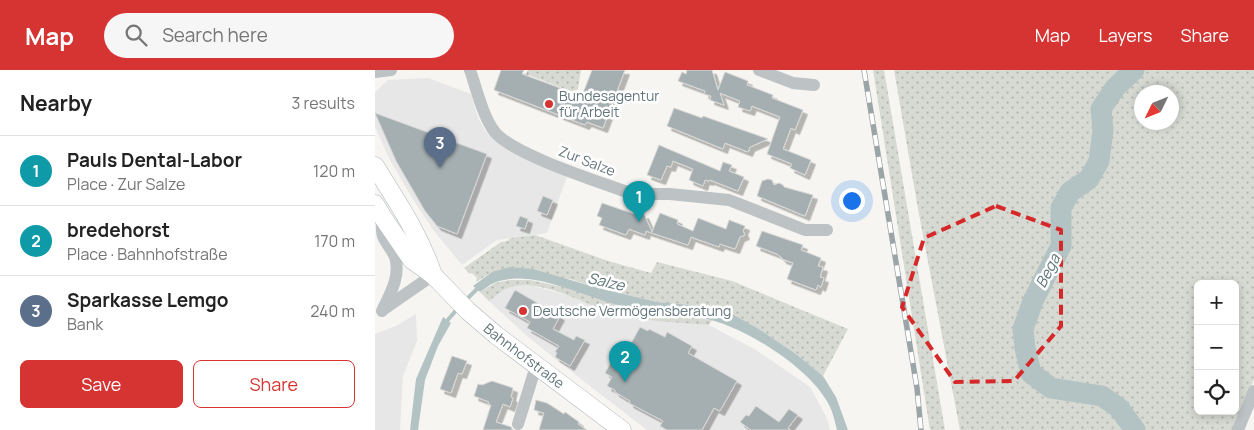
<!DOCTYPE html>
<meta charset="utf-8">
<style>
body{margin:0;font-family:Manrope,sans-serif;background:#f6f6f6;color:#222}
.controls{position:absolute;right:15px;bottom:15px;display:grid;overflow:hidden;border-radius:8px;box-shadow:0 2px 8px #0003}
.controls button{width:45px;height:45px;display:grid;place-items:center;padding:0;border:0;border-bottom:1px solid #e0e0e0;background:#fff;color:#222;font:25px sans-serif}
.compass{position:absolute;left:759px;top:15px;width:45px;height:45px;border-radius:50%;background:#fff;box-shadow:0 2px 8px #0003;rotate:227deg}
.you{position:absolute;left:476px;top:130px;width:18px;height:18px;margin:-12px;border:4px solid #fff;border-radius:50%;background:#1a73e8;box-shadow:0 0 0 8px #1a73e833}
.badge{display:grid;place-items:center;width:32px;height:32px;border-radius:50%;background:#d63432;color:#fff;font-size:16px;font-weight:700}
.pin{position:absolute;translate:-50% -41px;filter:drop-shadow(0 1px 2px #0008)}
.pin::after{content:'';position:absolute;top:26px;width:18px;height:15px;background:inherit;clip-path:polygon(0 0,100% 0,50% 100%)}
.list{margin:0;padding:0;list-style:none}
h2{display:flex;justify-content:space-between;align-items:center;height:65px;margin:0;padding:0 20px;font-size:21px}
h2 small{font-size:16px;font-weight:400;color:#767676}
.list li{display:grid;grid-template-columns:32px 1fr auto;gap:15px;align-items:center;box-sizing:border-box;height:70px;padding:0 20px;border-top:1px solid #e0e0e0}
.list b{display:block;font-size:19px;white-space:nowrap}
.list p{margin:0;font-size:16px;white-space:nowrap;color:#767676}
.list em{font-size:16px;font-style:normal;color:#767676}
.actions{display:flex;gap:10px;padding:15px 20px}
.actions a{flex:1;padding:11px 0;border:1px solid #d63432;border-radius:8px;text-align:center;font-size:18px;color:#d63432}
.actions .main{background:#d63432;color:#fff}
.icon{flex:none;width:28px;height:28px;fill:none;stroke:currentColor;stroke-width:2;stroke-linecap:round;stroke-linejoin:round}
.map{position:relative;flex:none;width:879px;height:360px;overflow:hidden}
header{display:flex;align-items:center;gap:30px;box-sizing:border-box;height:70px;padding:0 25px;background:#d63432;color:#fff}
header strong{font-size:24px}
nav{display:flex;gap:28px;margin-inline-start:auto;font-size:18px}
.search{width:350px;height:45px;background:#f6f6f6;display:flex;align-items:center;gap:12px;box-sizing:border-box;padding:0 18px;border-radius:28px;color:#767676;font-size:19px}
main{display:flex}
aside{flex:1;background:#fff}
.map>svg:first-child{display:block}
.built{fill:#e6e7e6}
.grass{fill:url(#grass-dots);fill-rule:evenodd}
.water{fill:#b3c3c4}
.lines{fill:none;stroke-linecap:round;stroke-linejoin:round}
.stream{stroke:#b3c3c4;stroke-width:4}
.river{stroke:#b3c3c4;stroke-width:21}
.building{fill:#a5afb1;stroke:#d7d7d5;filter:url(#shadow)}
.secondary-casing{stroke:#adb5b7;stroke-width:19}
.street{stroke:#bdc2c4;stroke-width:12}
.secondary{stroke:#fff;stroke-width:18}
.rail-casing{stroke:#9ba4a7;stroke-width:5.5}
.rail{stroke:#fff;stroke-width:4;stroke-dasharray:11;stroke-linecap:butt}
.marked{fill:none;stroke:#d62828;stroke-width:4;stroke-dasharray:10 6;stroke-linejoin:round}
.poi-dot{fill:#d63432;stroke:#fff;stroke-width:2}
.labels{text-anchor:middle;stroke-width:5;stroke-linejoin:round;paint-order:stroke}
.poi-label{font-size:14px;fill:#63767b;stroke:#fff;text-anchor:start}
.street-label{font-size:14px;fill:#63767b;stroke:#fff}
.water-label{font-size:15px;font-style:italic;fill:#5e7677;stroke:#fff}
</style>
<header>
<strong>Map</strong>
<div class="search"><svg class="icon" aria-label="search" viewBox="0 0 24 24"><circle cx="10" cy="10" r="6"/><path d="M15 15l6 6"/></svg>Search here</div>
<nav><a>Map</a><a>Layers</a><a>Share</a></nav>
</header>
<main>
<aside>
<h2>Nearby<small>3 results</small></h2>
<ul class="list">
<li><span class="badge" style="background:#0f9aa8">1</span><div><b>Pauls Dental-Labor</b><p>Place · Zur Salze</p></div><em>120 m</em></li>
<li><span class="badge" style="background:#0f9aa8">2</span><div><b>bredehorst</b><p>Place · Bahnhofstraße</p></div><em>170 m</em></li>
<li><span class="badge" style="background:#5c6f8a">3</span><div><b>Sparkasse Lemgo</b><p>Bank</p></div><em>240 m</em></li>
</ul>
<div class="actions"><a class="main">Save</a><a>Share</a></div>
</aside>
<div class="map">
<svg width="879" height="360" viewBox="0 0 879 360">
<defs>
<pattern id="grass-dots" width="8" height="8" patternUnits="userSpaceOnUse" patternTransform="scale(1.25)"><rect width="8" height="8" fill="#d7dad2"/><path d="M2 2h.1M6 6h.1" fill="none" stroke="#b2b5af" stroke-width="1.8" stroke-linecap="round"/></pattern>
<filter id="shadow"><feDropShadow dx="4.5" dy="4.5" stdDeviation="0" flood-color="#0004"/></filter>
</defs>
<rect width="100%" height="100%" fill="#f6f5f2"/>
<path class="built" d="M 53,8 L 96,24 L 103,48 L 111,62 L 120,70 L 192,106 L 172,163 L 122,170 L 87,195 L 59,161 L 39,131 L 15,90 L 0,57 L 0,22 L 13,10 Z
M 143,215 L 159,216 L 195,226 L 268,248 L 334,255 L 381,280 L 435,317 L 452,348 L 455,360 L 272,360 L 193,299 L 152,266 L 114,231 L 130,218 Z
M 41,244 L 42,271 L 28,306 L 25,360 L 0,360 L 0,264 L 21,256 Z"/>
<path class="grass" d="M 153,0 L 206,0 L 203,19 L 199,22 L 195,21 L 151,4 Z
M 498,0 L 509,0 L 570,360 L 555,360 Z
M 519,0 L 879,0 L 879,309 L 860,360 L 585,360 L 543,139 ZM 766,22 L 796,22 L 796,52 L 766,52 ZM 823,214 L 860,214 L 860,341 L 823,341 Z
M 160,165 L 233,191 L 276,203 L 282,192 L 357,211 L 473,259 L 448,306 L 421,284 L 387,261 L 327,236 L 282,232 L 223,218 L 195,209 L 117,202 L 101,212 L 102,208 L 97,203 L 95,204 L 89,198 L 126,172 L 132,171 L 136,168 Z
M 134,210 L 155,210 L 192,218 L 237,233 L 263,240 L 337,250 L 334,255 C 304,252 271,252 242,244 C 212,236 164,206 133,218 C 126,220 120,227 114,231 L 105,222 L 120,213 Z"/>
<path class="water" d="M 135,197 L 158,199 L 223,218 L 282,232 L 327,236 L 357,244 L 387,261 L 421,284 L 448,306 L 461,327 L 473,360 L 462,360 C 460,352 458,342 454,335 C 436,299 374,260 336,250 C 306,241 273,243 243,235 C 207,226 157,199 121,212 C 115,214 110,219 105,222 L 98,216 L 117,202 Z
M 68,247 L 76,253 L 63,276 L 50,310 L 43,360 L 35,360 L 41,309 Z"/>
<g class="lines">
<path class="stream" d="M 91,230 L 105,216
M 71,252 L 84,237"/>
<path class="river" d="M 759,0 L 740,18 L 726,39 L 728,60 L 724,91 L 714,109 L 695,122 L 686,138 L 686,176 L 658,231 L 648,259 L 650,278 L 656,303 L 676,318 L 727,326 L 744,338 L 760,360"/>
</g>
<path class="building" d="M 126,0 L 149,0 L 147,4 L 207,26 L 217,0 L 250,0 L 228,58 L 212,52 L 210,55 L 119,20 Z
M 312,0 L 337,0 L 343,20 L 350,2 L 373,11 L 372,15 L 398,25 L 397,28 L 428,40 L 420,60 L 416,58 L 408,79 L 436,90 L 430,105 L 415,98 L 417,94 L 392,84 L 405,47 L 377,36 L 375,41 L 363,37 L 365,31 L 345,23 L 349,35 L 335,30 L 336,26 L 329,24 L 330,21 L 303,11 L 307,2 L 311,4 Z
M 299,38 L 327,48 L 328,46 L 393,69 L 375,77 L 373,82 L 350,73 L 348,79 L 292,56 Z
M 0,43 L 112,84 L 82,164 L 62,156 L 50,141 L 21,91 Z
M 284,75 L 345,101 L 348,92 L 357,95 L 354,101 L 369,107 L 363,121 L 335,110 L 334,111 L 330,110 L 328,116 L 314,110 L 318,99 L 298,91 L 296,97 L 292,96 L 286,110 L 272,105 Z
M 393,109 L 397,110 L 399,115 L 404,113 L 408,115 L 409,117 L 438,125 L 430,146 L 382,126 L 387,111 Z
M 168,126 L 178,130 L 172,145 L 162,141 Z
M 227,133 L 265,146 L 269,144 L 277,162 L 285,143 L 303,150 L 302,154 L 318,161 L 323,148 L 351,159 L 354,150 L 370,156 L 368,161 L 370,165 L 365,167 L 360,179 L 345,174 L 344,177 L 316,167 L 313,175 L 271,161 L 270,165 L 254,159 L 251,165 L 224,155 L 227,148 L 222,146 Z
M 145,146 L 153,149 L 150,159 L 141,156 Z
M 387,161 L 428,175 L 426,180 L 446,188 L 443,196 L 448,197 L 445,207 L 449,208 L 446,217 L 443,215 L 441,220 L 412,209 L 418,193 L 407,189 L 407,188 L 402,184 L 381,176 Z
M 140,220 L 185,246 L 178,259 L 199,270 L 201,266 L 210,270 L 195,296 L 180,287 L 182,283 L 180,282 L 184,276 L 152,258 L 155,252 L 130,238 Z
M 265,257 L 273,261 L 274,259 L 290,267 L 292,262 L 317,276 L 313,283 L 362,311 L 345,341 L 339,338 L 327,360 L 292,360 L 285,356 L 288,351 L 254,333 L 255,331 L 240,322 L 240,320 L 232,316 L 237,307 L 230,303 L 245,275 L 253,279 Z
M 77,286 L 92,291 L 87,304 L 83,303 L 76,323 L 65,319 Z
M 117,311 L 138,318 L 136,327 L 138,328 L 135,337 L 128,334 L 121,352 L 136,357 L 138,360 L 108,360 L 116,335 L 113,334 L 114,332 L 99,326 L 103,314 L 107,315 Z
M 161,330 L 172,333 L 189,344 L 190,342 L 204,352 L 203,354 L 212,360 L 164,360 L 169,343 L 159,340 Z
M 381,336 L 404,352 L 414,339 L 423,345 L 413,358 L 416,360 L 376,360 L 365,352 L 371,345 L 374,346 Z"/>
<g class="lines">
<g class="secondary-casing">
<g id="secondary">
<path d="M 0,96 C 22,132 45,165 58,205"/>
<path id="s1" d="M 0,134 L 7,146 L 37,190 L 58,205 L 93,241 L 121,265 L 247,360"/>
</g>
</g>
<path class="street" d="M 95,0 C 102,20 107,44 119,61 C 136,84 222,111 252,122 L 263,124 L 295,124 L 354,130 L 430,160 L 452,160
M 384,0 L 418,13 L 439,15
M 0,2 L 16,0
M 7,146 C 7,152 6,161 8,166 C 11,174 17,179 20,187 C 26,206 15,224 7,241
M 9,239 L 58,205
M 143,354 L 161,296
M 863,360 L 879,321"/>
<use href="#secondary" class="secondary"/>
<g class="rail-casing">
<path id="rail" d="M 489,0 L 542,318 L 546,360"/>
</g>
<use href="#rail" class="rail"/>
</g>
<path class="marked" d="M 621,136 L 686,160 L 686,256 L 639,311 L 580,312 L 527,237 L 549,168 Z"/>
<g class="poi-dot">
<circle cx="174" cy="34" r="5"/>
<circle cx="148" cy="241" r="5"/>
</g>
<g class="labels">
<g class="poi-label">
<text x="184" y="31">Bundesagentur<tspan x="184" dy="16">für Arbeit</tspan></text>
<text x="158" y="246">Deutsche Vermögensberatung</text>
</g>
<g class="street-label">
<text transform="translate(212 91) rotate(21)" y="5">Zur Salze</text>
<text dy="5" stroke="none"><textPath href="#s1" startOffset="215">Bahnhofstraße</textPath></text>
</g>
<g class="water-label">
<text transform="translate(673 201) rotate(-63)" y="5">Bega</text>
<text transform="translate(231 212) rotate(13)" y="5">Salze</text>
</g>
</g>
</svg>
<div class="controls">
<button>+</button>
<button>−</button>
<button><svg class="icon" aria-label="locate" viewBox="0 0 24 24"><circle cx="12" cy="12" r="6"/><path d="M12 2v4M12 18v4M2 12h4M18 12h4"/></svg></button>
</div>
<svg class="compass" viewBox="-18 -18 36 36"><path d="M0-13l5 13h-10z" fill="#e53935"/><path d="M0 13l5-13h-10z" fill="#767676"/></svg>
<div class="you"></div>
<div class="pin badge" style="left:264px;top:152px;background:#0f9aa8">1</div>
<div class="pin badge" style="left:250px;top:312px;background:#0f9aa8">2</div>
<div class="pin badge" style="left:65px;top:98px;background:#5c6f8a">3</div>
</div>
</main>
